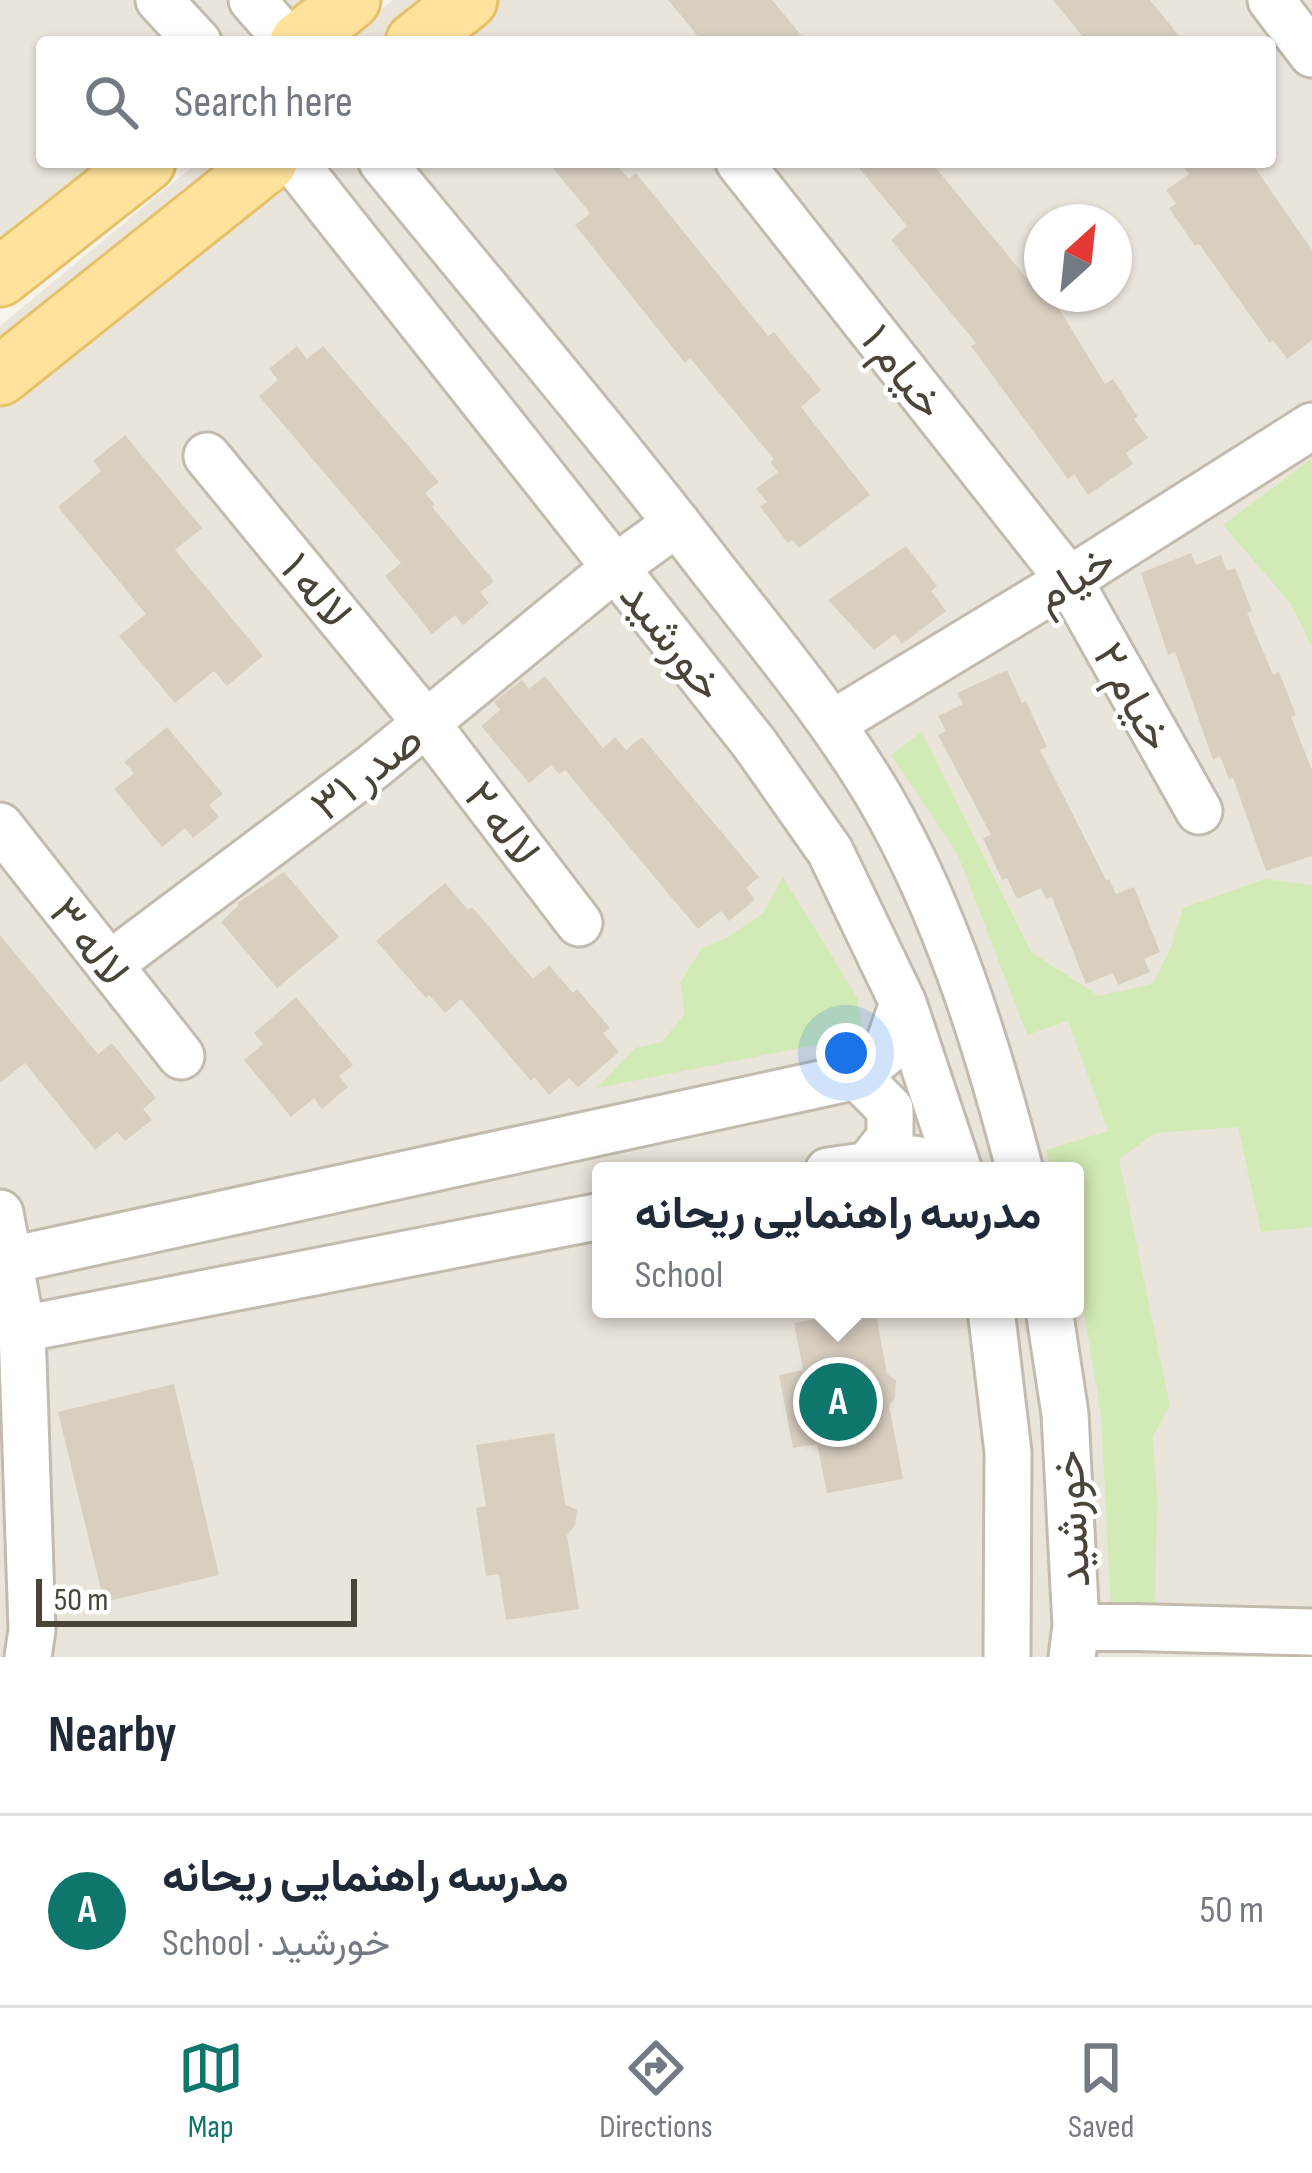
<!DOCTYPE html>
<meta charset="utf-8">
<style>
body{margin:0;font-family:"Sofia Sans Condensed",Vazirmatn,sans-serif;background:#f2f2f3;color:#1f2937}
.compass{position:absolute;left:1024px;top:204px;width:108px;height:108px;border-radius:50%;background:#fff;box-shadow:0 3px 9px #0004;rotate:27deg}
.scale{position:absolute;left:36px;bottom:30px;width:321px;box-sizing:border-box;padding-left:12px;border:6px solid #4b4439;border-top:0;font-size:33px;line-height:42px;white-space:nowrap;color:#4b4439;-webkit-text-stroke:9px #fff;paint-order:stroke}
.you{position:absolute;left:846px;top:1053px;width:42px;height:42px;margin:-30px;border:9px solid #fff;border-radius:50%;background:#1a73e8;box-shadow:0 0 0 18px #1a73e833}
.badge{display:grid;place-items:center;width:78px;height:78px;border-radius:50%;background:#0f766e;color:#fff;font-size:39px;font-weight:700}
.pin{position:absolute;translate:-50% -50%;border:6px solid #fff;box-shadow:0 3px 12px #0006}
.popup{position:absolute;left:592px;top:1162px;width:492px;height:156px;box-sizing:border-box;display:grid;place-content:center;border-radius:12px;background:#fff;filter:drop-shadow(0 3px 9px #0005);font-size:39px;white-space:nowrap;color:#747a83}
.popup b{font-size:45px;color:#1f2937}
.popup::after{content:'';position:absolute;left:50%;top:100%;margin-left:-24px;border:24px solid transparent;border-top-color:#fff}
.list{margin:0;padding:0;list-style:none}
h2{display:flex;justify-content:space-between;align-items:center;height:156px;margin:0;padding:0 48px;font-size:51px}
h2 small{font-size:39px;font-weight:400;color:#747a83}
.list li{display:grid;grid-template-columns:78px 1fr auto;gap:36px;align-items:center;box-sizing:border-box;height:192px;padding:0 48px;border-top:3px solid #e0e1e3}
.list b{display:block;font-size:45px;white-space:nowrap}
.list p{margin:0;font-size:39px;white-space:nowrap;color:#747a83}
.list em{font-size:39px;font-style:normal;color:#747a83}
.icon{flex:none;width:66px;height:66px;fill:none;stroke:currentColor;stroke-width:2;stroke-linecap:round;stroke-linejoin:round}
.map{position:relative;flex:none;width:1312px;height:1657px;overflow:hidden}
.search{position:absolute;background:#fff;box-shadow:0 3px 9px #0004;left:36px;right:36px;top:36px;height:132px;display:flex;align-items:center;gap:30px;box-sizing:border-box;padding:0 42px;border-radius:12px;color:#747a83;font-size:45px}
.sheet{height:348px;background:#fff}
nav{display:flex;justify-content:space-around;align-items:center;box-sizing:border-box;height:168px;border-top:3px solid #e0e1e3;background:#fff;font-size:33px;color:#747a83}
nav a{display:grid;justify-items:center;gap:6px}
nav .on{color:#0f766e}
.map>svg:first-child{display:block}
.residential{fill:#eae5da;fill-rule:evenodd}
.green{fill:#d2eab5}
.building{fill:#d8cfc1}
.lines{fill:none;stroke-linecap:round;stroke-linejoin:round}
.minor-casing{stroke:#c2bbae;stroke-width:51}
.major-casing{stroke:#e6c16a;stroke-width:63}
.minor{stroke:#fff;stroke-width:45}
.major{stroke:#ffe39c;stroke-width:57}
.labels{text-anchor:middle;stroke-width:9;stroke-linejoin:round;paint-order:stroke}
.street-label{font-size:45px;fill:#4b4439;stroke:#fff}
</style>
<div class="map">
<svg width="1312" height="1657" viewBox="0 0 1312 1657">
<rect width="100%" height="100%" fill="#f6f3ec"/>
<path class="residential" d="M 0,0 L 303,0 L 249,42 L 42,42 L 42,162 L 96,162 L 0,237 Z
M 393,0 L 1312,0 L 1312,1657 L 0,1657 L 0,326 L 198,162 L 1270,162 L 1270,42 L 342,42 ZM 1042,222 L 1114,222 L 1114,294 L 1042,294 ZM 601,1171 L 1075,1171 L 1075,1309 L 601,1309 Z"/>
<path class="green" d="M 1311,459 L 1312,461 L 1312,647 L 1291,604 L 1223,525 Z
M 922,732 L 1031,952 L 1099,996 L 1152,984 L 1171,948 L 1183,908 L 1265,879 L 1312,885 L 1312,1227 L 1261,1232 L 1238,1127 L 1155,1133 L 1119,1159 L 1170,1406 L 1153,1436 L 1157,1497 L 1155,1605 L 1111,1608 L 1101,1414 L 1075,1261 L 1075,1171 L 1052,1171 L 1046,1150 L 1108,1131 L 1068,1021 L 1027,1035 L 958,855 L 891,755 Z
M 783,877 L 857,997 L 862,1029 L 840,1040 L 597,1088 L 635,1048 L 662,1042 L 685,1013 L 680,983 L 702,948 L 727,938 L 763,913 Z"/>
<path class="building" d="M 668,0 L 772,0 L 807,42 L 703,42 Z
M 1053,0 L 1150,0 L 1184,42 L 1087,42 Z
M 548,162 L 614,162 L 629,179 L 636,173 L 768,336 L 774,332 L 821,390 L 801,407 L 870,495 L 799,548 L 792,540 L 788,543 L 760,507 L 767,502 L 756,489 L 778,472 L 770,462 L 774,459 L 690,358 L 685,363 L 575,225 L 590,213 Z
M 854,162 L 931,162 L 1038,292 L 1042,289 L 1042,294 L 1050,294 L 1105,384 L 1113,379 L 1138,417 L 1134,419 L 1148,438 L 1126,453 L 1133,464 L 1088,495 L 1074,474 L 1068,479 L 971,346 L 976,343 L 891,240 L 907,226 Z
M 1180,162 L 1251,162 L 1312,250 L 1312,340 L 1287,359 L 1273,340 L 1270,343 L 1199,244 L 1195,246 L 1169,208 L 1176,204 L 1166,190 L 1189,174 Z
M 297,346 L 307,359 L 323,346 L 439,482 L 425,493 L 435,505 L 432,507 L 494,581 L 480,592 L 489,603 L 463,625 L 455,615 L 432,634 L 385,576 L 401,563 L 259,396 L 278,380 L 269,369 Z
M 125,435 L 202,528 L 175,550 L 263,656 L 227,686 L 214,671 L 175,703 L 119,636 L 146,614 L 58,507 L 101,471 L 93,461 Z
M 906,546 L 937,586 L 931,591 L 946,611 L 902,644 L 895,634 L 874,650 L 828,600 Z
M 1191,553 L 1196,565 L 1221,555 L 1227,571 L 1235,568 L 1252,611 L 1247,613 L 1273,675 L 1279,672 L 1296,715 L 1291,717 L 1312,770 L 1312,856 L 1266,871 L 1233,778 L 1229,779 L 1220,756 L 1213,760 L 1175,652 L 1168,655 L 1141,573 Z
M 1007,670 L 1022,703 L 1026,701 L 1047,747 L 1040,750 L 1106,880 L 1109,879 L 1116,894 L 1134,887 L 1160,952 L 1144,959 L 1150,972 L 1118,985 L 1113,973 L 1086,984 L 1052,897 L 1046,899 L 1041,888 L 1017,899 L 1007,878 L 1002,880 L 983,838 L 991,835 L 938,735 L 946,731 L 938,716 L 963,704 L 957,693 Z
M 545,676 L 603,748 L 615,737 L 626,750 L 642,737 L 759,877 L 746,888 L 755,900 L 729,921 L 721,911 L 698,929 L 565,770 L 559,774 L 551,765 L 529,783 L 481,726 L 500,710 L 494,702 L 522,680 L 529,689 Z
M 167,727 L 223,794 L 209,805 L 219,817 L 193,838 L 185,828 L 162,847 L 114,789 L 134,773 L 124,762 Z
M 284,872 L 339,937 L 277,988 L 221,922 L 239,905 L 237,903 Z
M 445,883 L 468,910 L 472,907 L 533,979 L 549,965 L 573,993 L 577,989 L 610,1028 L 603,1033 L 619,1052 L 578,1087 L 569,1078 L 549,1095 L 534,1077 L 531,1081 L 461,999 L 445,1013 L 429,995 L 426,998 L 376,941 Z
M 0,935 L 98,1054 L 112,1043 L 156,1098 L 143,1109 L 152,1120 L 125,1141 L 117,1132 L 95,1150 L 25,1063 L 0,1083 Z
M 296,997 L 353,1065 L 339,1076 L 348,1087 L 322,1109 L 314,1098 L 291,1117 L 244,1060 L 263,1044 L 254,1033 Z
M 875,1309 L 887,1374 L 896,1380 L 895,1398 L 889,1406 L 903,1479 L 827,1493 L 817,1444 L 793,1448 L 779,1375 L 803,1370 L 794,1323 Z
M 174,1384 L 219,1575 L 104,1602 L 58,1412 Z
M 554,1433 L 565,1504 L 577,1510 L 575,1525 L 567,1535 L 579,1609 L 506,1620 L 499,1574 L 486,1576 L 476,1508 L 486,1506 L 476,1445 Z"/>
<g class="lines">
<g class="minor-casing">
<path id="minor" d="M 159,0 L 198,42
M 252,0 L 289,42
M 1271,0 L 1312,54
M 294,162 L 754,743 L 830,851 L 903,1003 L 959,1171
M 382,162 C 493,298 607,432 714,571 C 772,645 832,717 880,798 C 946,912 987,1044 1020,1171
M 739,162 L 1069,580 L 1199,811
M 207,456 L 427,724 L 579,923
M 833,723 L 1069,580 L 1312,426
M 0,826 L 181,1056
M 109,965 L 374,766 L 616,567 L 677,523
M 857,1076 L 890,1109 L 890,1137 L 870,1163
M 828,1171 L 914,1159 L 957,1171
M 0,1213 L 22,1329 L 32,1630 L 28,1657
M 11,1260 L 857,1076 L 886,1052 L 903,1003
M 991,1309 L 1008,1452 L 1007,1657
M 1049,1309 L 1065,1414 L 1076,1626 L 1072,1657
M 22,1329 L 601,1216
M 1076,1626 L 1312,1632"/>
</g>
<g class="major-casing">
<path id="major" d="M 299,42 L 351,0
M 415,42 L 468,0
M 0,277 L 146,162
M 0,376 L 268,162"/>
</g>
<use href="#minor" class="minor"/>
<use href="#major" class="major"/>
</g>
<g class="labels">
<g class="street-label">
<text transform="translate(904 371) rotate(52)" y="16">خیام ۱</text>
<text transform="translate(1074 577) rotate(-32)" y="16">خیام</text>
<text transform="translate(317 590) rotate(50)" y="16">لاله ۱</text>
<text transform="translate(673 640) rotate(52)" y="16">خورشید</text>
<text transform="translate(1134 696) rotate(61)" y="16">خیام ۲</text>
<text transform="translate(366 771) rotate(-38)" y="16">صدر ۳۱</text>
<text transform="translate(503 823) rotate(53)" y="16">لاله ۲</text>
<text transform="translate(90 941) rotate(52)" y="16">لاله ۳</text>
<text transform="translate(1070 1519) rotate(-93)" y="16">خورشید</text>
</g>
</g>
</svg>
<svg class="compass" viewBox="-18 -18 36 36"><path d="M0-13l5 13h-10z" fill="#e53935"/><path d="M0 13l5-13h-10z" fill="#747a83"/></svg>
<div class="scale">50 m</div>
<div class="you"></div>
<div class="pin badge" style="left:838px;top:1402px">A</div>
<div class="popup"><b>مدرسه راهنمایی ریحانه</b>School</div>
<div class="search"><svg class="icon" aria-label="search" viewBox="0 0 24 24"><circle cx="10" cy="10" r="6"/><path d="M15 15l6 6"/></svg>Search here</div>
</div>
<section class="sheet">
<h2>Nearby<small></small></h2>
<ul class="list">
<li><span class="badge">A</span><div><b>مدرسه راهنمایی ریحانه</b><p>School · خورشید</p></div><em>50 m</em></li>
</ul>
</section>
<nav>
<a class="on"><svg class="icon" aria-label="map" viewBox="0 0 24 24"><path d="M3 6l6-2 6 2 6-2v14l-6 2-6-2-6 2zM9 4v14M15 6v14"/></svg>Map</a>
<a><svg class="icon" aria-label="directions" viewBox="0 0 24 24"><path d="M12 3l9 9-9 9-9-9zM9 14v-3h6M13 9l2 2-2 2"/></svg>Directions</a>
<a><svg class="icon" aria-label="saved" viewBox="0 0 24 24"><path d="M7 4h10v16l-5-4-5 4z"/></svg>Saved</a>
</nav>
